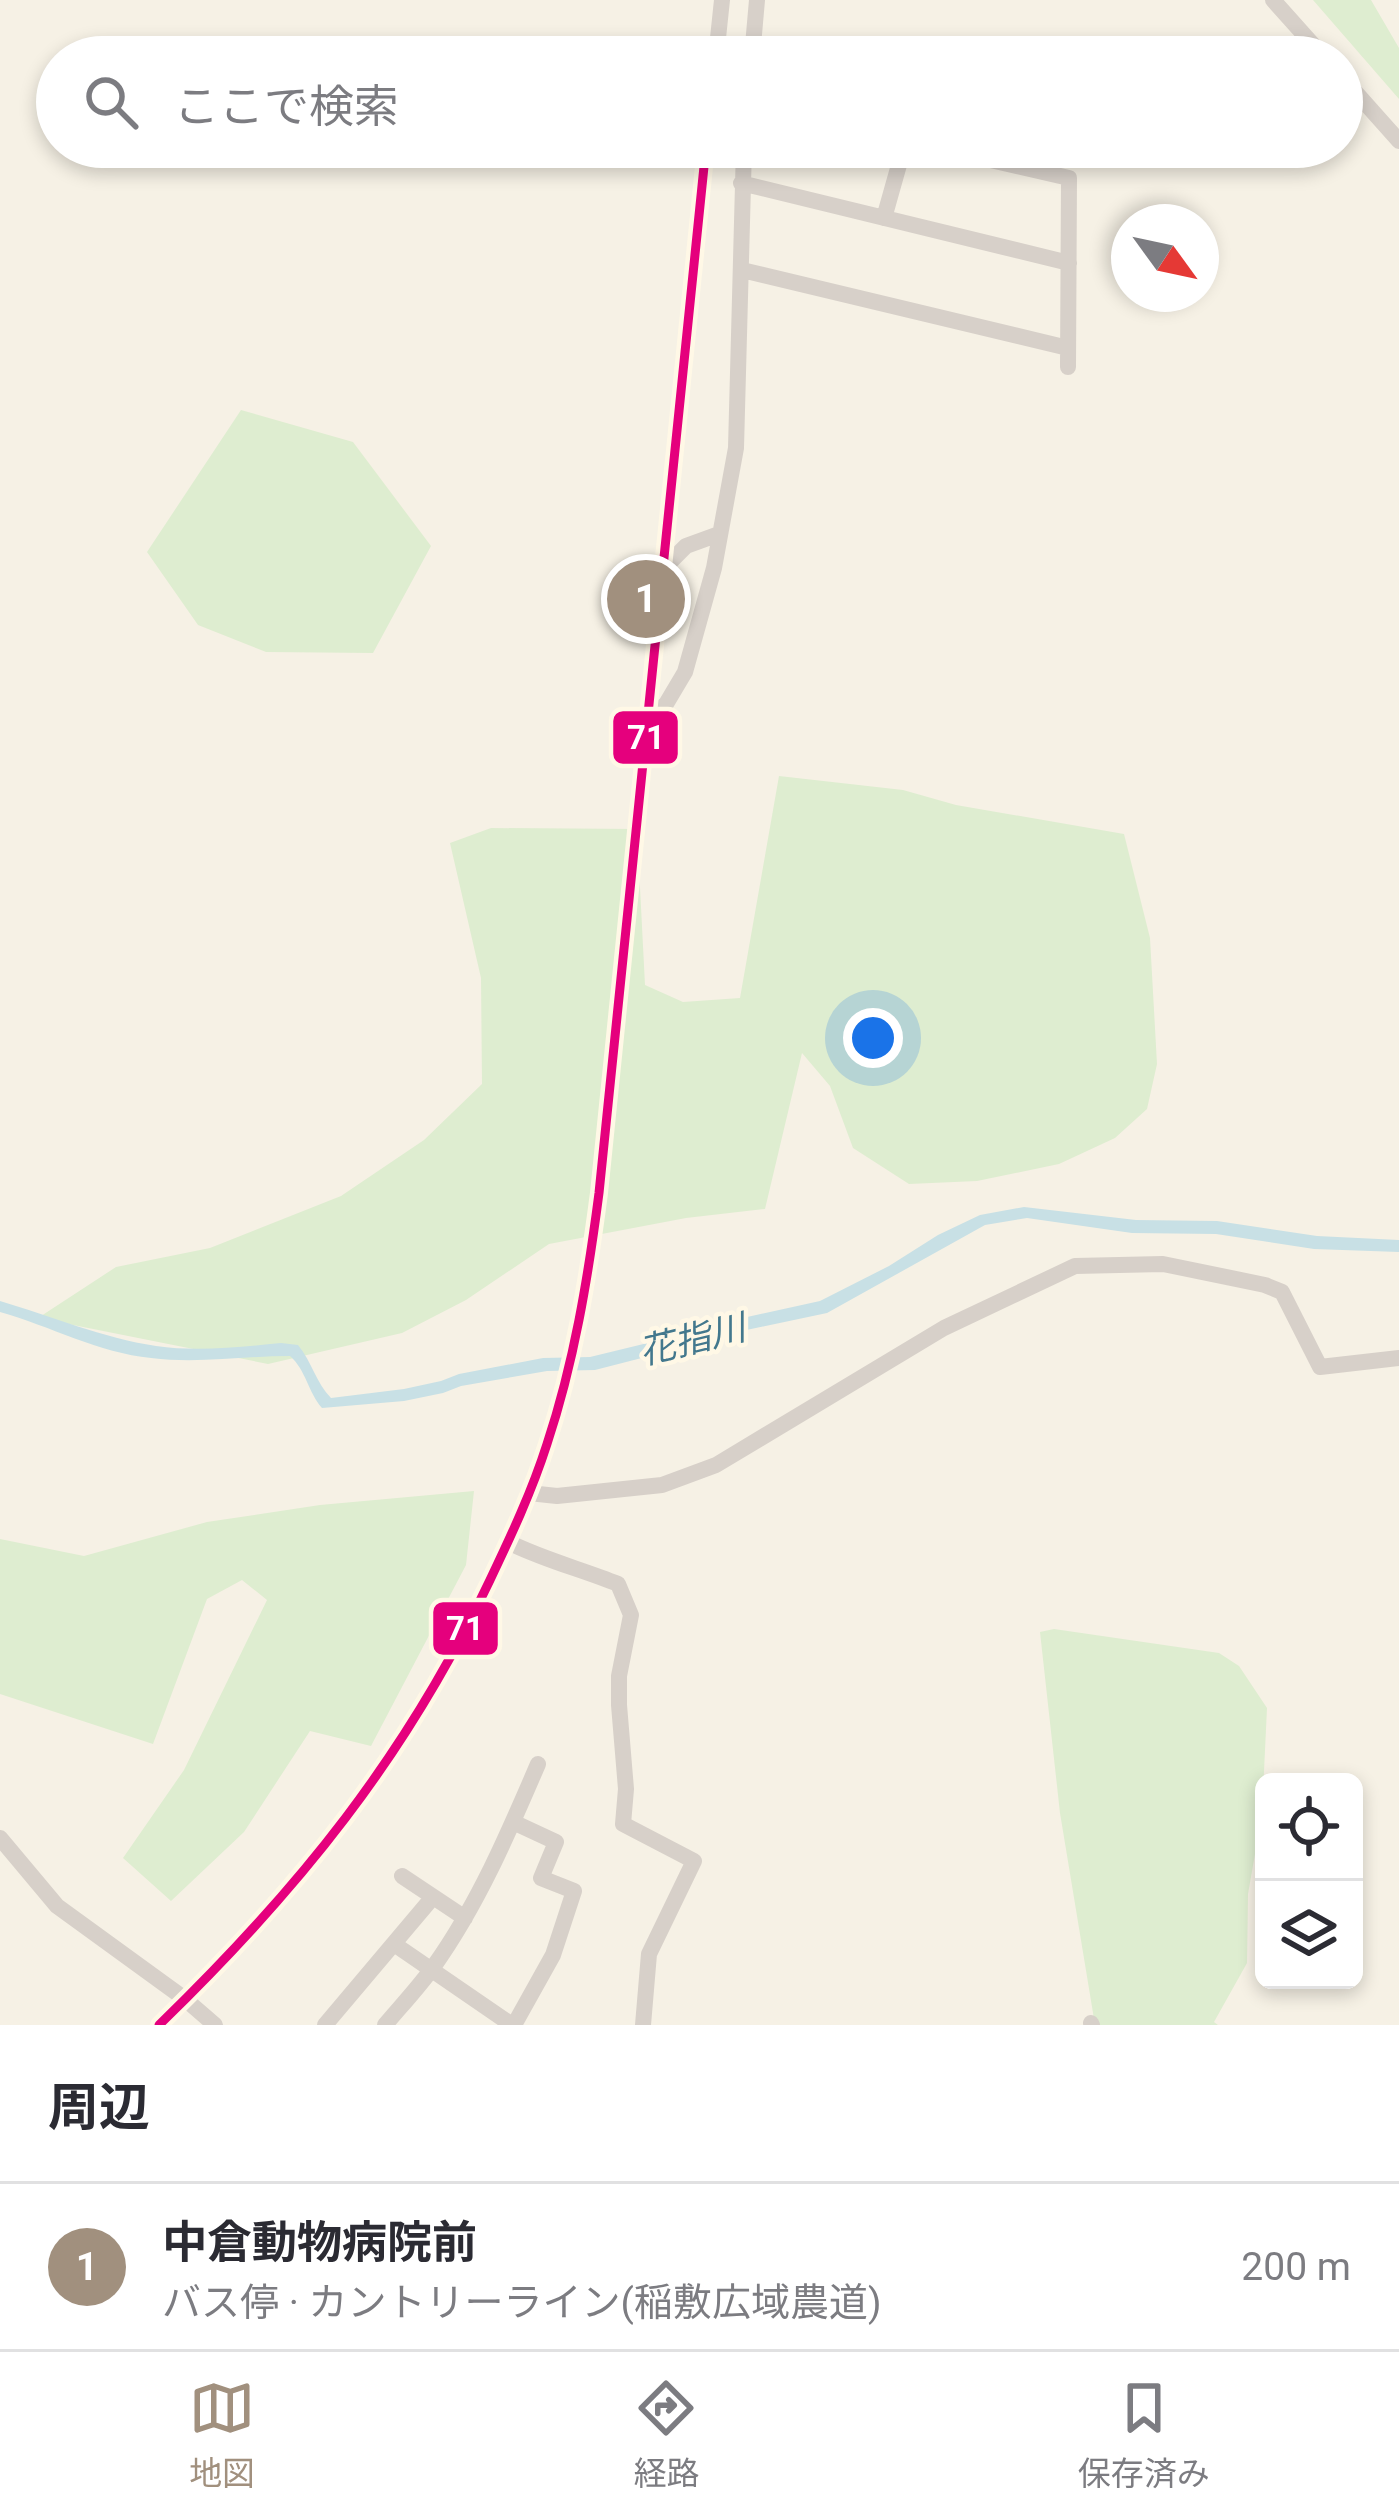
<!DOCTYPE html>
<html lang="ja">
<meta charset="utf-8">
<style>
body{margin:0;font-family:Roboto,"Noto Sans JP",sans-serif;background:#f2f2f3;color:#2b2b33}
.controls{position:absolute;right:36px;bottom:36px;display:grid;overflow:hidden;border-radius:18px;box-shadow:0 6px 18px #0003}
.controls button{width:108px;height:108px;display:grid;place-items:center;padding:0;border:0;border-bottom:3px solid #e1e1e2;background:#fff;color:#2b2b33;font:60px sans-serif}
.compass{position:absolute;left:1111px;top:204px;width:108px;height:108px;border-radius:50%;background:#fff;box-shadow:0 6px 18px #0003;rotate:123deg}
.you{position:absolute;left:873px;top:1038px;width:42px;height:42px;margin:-30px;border:9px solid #fff;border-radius:50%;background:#1a73e8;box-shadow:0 0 0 18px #1a73e833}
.badge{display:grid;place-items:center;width:78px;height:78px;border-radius:50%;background:#a1907e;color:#fff;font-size:39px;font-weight:700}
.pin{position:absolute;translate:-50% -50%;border:6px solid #fff;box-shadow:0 3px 12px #0006}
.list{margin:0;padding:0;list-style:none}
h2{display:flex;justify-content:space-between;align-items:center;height:156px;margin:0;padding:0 48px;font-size:51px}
h2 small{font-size:39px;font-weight:400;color:#7c7c81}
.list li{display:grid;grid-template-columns:78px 1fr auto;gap:36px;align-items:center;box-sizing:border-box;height:168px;padding:0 48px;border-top:3px solid #e1e1e2}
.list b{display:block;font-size:45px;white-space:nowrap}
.list p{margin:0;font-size:39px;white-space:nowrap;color:#7c7c81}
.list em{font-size:39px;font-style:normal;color:#7c7c81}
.icon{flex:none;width:66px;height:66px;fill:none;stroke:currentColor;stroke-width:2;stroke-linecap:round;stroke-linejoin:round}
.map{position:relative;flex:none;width:1399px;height:2025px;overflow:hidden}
.search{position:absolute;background:#fff;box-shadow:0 6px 18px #0003;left:36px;right:36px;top:36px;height:132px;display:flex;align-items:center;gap:30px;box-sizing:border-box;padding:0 42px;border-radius:66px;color:#7c7c81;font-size:45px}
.sheet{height:324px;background:#fff}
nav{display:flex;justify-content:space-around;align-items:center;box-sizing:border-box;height:168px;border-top:3px solid #e1e1e2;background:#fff;font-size:33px;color:#7c7c81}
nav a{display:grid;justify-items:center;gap:6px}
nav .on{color:#a1907e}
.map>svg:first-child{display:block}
.green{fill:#deedd0}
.water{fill:#c8e0e5}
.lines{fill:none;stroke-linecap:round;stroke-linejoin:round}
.minor{stroke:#d7d0c9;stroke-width:16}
.bus-1-casing{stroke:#fff8e6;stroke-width:18}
.bus-1{stroke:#e5007d;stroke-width:9}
.labels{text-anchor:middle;stroke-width:9;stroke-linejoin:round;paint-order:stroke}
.water-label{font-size:36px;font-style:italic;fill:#43788d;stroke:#fff8e6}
.line-badge{stroke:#fff8e6;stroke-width:4.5}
.badge-label{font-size:33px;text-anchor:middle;font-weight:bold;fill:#fff}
</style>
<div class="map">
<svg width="1399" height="2025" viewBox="0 0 1399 2025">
<rect width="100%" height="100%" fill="#f6f1e5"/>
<path class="green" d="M 1313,0 L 1371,0 L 1399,48 L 1399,99 Z
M 241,410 L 353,442 L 431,546 L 373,653 L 266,652 L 198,625 L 147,552 Z
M 779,776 L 903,790 L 956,805 L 1124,834 L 1150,938 L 1157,1064 L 1147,1109 L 1115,1138 L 1059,1164 L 977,1181 L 909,1184 L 853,1148 L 830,1086 L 802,1053 L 765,1209 L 686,1218 L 549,1244 L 466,1300 L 402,1333 L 268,1364 L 38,1318 L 116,1267 L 210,1248 L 341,1196 L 424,1140 L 482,1084 L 481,978 L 450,843 L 491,828 L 637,829 L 645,985 L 683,1002 L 740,998 Z
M 474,1491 L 466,1565 L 371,1746 L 310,1731 L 244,1832 L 171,1901 L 123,1858 L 184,1770 L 267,1600 L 242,1580 L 207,1599 L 153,1744 L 0,1694 L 0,1539 L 84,1556 L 207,1522 L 320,1505 Z
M 1054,1629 L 1219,1653 L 1239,1666 L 1267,1708 L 1262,1814 L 1248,1894 L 1247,1963 L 1214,2022 L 1218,2025 L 1095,2025 L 1060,1813 L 1040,1632 Z"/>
<path class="water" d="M 1024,1207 L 1136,1220 L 1217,1221 L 1317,1236 L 1399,1240 L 1399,1252 L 1314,1249 L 1216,1234 L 1132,1233 L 1027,1218 L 985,1225 L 827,1313 L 709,1338 L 704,1342 L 595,1370 L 547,1371 L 461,1386 L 443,1393 L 404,1401 L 322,1408 C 308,1392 306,1370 290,1356 C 244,1356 197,1364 151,1358 C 99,1353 50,1326 0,1312 L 0,1301 C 51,1316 103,1338 156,1346 C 197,1352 240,1347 281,1343 L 298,1345 C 312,1362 316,1383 331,1398 L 404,1389 L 441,1381 L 459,1374 L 543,1358 L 590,1357 L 697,1331 L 702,1327 L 820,1301 L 889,1266 L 938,1235 L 980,1215 Z"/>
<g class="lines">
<path class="minor" d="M 1273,0 L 1324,57
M 716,57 L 722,0
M 752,57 L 757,0
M 1342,77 L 1399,141
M 934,147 L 1069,178 L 1068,367
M 741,183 L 1069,263
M 884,218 L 904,147
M 742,270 L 1068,348
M 662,570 L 686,546 L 719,534
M 648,718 L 666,704 L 685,672 L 714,568 L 736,448 L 744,147
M 529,1493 L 557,1496 L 662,1485 L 716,1465 L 944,1328 L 1075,1266 L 1163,1264 L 1265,1285 L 1282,1292 L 1320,1367 L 1399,1358
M 508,1542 C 544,1560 581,1569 618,1584 L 631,1615 L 619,1676 L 619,1705 L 626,1789 L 623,1824 L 694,1861 L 649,1954 L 643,2025
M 513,1822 L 556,1842 L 541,1878 L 574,1891 L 553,1955 L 514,2025
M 0,1838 L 57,1906 L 185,1999 L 215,2025
M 402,1876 L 465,1918
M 394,1944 L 512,2025
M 1091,2023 L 1092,2025
M 159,2025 C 299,1889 406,1757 490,1580 C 511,1536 532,1491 547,1444 C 574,1363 588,1278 599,1193 L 706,147
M 325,2025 L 433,1897
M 385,2025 C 401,2006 419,1987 434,1966 C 478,1904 508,1834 538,1764"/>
<g class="bus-1-casing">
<path id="bus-1" d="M 159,2025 C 299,1889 406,1757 490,1580 C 511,1536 532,1491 547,1444 C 574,1363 588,1278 599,1193 L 706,147"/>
</g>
<use href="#bus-1" class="bus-1"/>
</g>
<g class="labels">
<g class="water-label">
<text transform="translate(692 1339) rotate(-14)" y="13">花指川</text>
</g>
</g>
<g class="line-badge">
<rect x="611" y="709" width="69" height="57" rx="12" fill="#e5007d"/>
<rect x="431" y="1600" width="69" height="57" rx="12" fill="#e5007d"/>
</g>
<g class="badge-label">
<text x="646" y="749">71</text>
<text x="465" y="1640">71</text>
</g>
</svg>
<div class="controls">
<button><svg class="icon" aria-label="locate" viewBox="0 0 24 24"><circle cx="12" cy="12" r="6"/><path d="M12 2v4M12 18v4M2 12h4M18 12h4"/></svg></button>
<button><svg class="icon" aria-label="layers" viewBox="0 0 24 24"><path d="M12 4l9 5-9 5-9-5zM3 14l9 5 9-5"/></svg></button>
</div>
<svg class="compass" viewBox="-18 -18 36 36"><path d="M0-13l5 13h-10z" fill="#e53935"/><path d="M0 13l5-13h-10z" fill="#7c7c81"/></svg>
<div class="you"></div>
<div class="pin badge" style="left:646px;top:599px">1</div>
<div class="search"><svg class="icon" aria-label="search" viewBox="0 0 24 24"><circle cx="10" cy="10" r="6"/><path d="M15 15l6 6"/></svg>ここで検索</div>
</div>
<section class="sheet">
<h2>周辺<small></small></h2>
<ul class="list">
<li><span class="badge">1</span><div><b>中倉動物病院前</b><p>バス停 · カントリーライン(稲敷広域農道)</p></div><em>200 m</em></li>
</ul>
</section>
<nav>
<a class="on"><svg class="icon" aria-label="map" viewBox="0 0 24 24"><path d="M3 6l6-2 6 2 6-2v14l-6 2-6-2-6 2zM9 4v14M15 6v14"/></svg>地図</a>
<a><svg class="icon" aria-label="directions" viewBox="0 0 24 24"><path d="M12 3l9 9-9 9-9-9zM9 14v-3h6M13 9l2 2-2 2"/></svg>経路</a>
<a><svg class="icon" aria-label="saved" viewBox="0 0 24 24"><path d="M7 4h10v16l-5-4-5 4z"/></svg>保存済み</a>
</nav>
